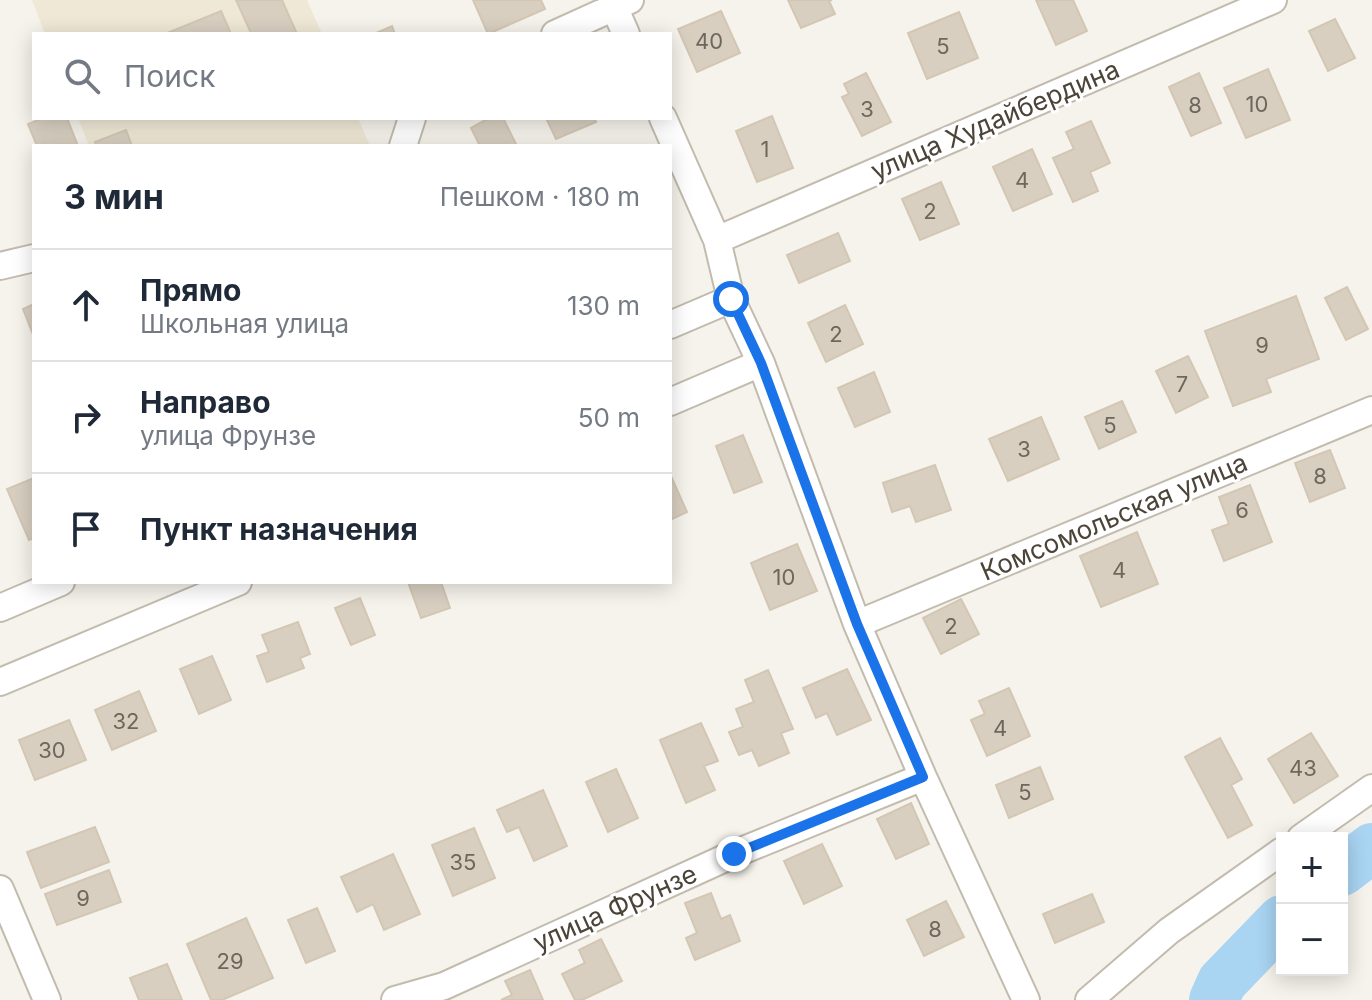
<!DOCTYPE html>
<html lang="ru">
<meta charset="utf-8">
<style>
body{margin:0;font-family:Inter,sans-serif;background:#f2f2f3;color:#1f2937}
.controls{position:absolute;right:24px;bottom:24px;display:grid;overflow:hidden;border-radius:0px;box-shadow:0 4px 20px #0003}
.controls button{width:72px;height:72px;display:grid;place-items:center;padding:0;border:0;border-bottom:2px solid #e0e1e3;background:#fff;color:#1f2937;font:40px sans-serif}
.stop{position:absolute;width:24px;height:24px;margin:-18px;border:6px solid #1a73e8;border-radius:50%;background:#fff}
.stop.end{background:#1a73e8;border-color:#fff;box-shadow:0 2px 8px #0008}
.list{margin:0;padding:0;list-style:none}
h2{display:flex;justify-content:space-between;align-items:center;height:104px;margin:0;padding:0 32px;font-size:34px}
h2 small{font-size:26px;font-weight:400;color:#747a83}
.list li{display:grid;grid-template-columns:52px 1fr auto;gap:24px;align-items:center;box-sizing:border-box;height:112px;padding:0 32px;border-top:2px solid #e0e1e3}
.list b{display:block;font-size:30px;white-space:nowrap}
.list p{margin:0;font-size:26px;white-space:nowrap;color:#747a83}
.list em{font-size:26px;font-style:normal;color:#747a83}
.icon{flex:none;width:44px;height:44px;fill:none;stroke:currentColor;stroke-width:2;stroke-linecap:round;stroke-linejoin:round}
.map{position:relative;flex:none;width:1372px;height:1000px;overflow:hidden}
.search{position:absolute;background:#fff;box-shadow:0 4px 20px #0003;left:32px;top:32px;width:640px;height:88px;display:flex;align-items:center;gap:20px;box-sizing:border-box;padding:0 28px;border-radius:0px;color:#747a83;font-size:30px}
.panel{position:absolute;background:#fff;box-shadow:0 4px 20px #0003;left:32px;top:144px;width:640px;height:440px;border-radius:0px}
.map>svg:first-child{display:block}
.education{fill:#efe8d6}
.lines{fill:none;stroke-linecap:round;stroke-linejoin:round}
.river{stroke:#a9d4f2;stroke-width:50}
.building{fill:#d8cfc1;stroke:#d3c7b4;stroke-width:2}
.minor-casing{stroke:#c2bbae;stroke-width:30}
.minor{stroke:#fff;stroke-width:26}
.route{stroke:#1a73e8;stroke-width:10}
.labels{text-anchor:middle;stroke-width:6;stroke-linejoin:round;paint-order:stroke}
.number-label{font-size:22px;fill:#6e675b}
.street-label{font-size:26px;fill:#4b4439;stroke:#fff}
</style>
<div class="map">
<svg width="1372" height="1000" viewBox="0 0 1372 1000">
<rect width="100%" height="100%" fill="#f6f3ec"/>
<path class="education" d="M 32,0 L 307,0 L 322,34 L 45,34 Z
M 78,118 L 358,118 L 370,146 L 89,146 Z"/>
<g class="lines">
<path class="river" d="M 1342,871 L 1372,848
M 1214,1000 L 1222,982 L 1282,920"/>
</g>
<path class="building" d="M 236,0 L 282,0 L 297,34 L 248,34 L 251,33 Z
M 473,0 L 541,0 L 545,9 L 488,34 Z
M 788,0 L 832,0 L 829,1 L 835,14 L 801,28 Z
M 1036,0 L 1073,0 L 1087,31 L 1056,45 Z
M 221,11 L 231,34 L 165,34 Z
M 721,11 L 740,53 L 697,72 L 678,29 Z
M 959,12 L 978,58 L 927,79 L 908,33 Z
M 1335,19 L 1355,58 L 1328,71 L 1309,31 Z
M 392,26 L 395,34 L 374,34 Z
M 1268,69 L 1290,120 L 1246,138 L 1224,88 Z
M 866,73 L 891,122 L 862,136 L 842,97 L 849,94 L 844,84 Z
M 1199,73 L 1221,123 L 1191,136 L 1169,87 Z
M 772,116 L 793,168 L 757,182 L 736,131 Z
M 43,118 L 67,118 L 78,146 L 37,146 L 28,124 Z
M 489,118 L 503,118 L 517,146 L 480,146 L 471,128 Z
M 546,118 L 594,118 L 596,122 L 556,139 Z
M 1091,121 L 1110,163 L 1090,172 L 1098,191 L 1073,202 L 1053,158 L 1074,149 L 1066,132 Z
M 126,130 L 132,146 L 97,146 L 95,142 Z
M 1032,149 L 1052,194 L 1013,211 L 993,167 Z
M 941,182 L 959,224 L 920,240 L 902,199 Z
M 838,233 L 850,261 L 799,283 L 787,255 Z
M 1347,287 L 1368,329 L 1346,340 L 1325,298 Z
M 1296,296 L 1319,359 L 1266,379 L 1271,392 L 1233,406 L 1205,331 Z
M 34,304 L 34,337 L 23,309 Z
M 845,305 L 863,344 L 826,362 L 808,323 Z
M 1188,356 L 1208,397 L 1176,413 L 1156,371 Z
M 874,372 L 890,412 L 855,427 L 838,388 Z
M 1122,401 L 1136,432 L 1099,449 L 1085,417 Z
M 1041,417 L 1059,459 L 1008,481 L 989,439 Z
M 743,435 L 762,482 L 734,493 L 716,446 Z
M 1330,450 L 1345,488 L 1310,502 L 1295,463 Z
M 935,465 L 951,510 L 916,522 L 910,506 L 892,512 L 883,483 Z
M 670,474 L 687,512 L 670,520 Z
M 34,478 L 34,538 L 29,540 L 7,489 Z
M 1250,485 L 1272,542 L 1224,561 L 1212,530 L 1229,524 L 1219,497 Z
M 1137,532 L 1158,584 L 1101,607 L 1080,556 Z
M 797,544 L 817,591 L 770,610 L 751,563 Z
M 408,582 L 441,582 L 450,608 L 421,618 Z
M 360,598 L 375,635 L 351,645 L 335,608 Z
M 961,599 L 979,634 L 941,654 L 923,618 Z
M 298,622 L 310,654 L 300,658 L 304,668 L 267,682 L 257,656 L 269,652 L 262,635 Z
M 212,656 L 231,700 L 199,714 L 180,669 Z
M 847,669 L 871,720 L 837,735 L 827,713 L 816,718 L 803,688 Z
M 768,670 L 793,729 L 781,733 L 789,753 L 759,766 L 752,750 L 739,755 L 729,732 L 743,727 L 736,709 L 754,702 L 745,680 Z
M 1009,688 L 1030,736 L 987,756 L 971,720 L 985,714 L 979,701 Z
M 139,691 L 156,731 L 112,750 L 95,710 Z
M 69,720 L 86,760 L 35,780 L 19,740 Z
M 701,723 L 718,761 L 704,766 L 715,790 L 686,803 L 660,740 Z
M 1311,733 L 1338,776 L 1294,803 L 1268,759 Z
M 1220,738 L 1242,779 L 1231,785 L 1252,825 L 1228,838 L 1185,757 Z
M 1040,767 L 1053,799 L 1009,818 L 996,785 Z
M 616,769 L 638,818 L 608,832 L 586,782 Z
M 543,790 L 567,846 L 534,861 L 519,827 L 507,832 L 497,810 Z
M 911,803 L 929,844 L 896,859 L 877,819 Z
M 95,827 L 109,862 L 41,888 L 27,852 Z
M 474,828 L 495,878 L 453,896 L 432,845 Z
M 822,844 L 842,886 L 804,904 L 784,861 Z
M 393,854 L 420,914 L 384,930 L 373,904 L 357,912 L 341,877 Z
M 109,870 L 121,902 L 57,925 L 45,894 Z
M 711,893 L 721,919 L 730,915 L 740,941 L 695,960 L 686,938 L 697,933 L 685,903 Z
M 1092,894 L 1104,922 L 1055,943 L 1043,914 Z
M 946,901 L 964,937 L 924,956 L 907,920 Z
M 317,908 L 335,951 L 306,963 L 288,920 Z
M 246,918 L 273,978 L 222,1000 L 211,1000 L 187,944 Z
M 601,939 L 622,981 L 582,1000 L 575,1000 L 562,974 L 585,963 L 579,950 Z
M 167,964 L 182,1000 L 139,1000 L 130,978 Z
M 530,970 L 543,1000 L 501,1000 L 512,995 L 505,981 Z"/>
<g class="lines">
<g class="minor-casing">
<path id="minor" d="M 611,0 L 626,34
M 555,34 L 630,0
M 663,118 L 717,240 L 731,299 L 761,363 L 857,624 L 923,777 L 1026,1000
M 403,146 L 412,118
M 717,240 L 1273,0
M 0,266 L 34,258
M 670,325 L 731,299
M 670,402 L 761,363
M 0,608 L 61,582
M 857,624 L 1372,410
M 0,682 L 238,582
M 1301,838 L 1372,788
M 0,889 L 47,1000
M 395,1000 L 444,986 L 734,854 L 923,777
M 1089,1000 L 1169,931 L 1282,851"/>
</g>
<use href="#minor" class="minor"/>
</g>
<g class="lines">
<path class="route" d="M 731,299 L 761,363 L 857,624 L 923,777 L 734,854"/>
</g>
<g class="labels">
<g class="number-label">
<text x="709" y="49">40</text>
<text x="943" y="54">5</text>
<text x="1257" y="112">10</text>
<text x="1195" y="113">8</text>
<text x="867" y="117">3</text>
<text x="765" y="157">1</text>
<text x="1022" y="188">4</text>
<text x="930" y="219">2</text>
<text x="836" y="342">2</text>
<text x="1262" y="353">9</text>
<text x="1182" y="392">7</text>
<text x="1110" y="433">5</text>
<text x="1024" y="457">3</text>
<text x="1320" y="484">8</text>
<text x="1242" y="518">6</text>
<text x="1119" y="578">4</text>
<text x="784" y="585">10</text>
<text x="951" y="634">2</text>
<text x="126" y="729">32</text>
<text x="1000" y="736">4</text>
<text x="52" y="758">30</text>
<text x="1303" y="776">43</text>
<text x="1025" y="800">5</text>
<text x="463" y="870">35</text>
<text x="83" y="906">9</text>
<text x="935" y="937">8</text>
<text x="230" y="969">29</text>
</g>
<g class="street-label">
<text transform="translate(995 120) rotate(-23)" y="9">улица Худайбердина</text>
<text transform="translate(1114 517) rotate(-23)" y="9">Комсомольская улица</text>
<text transform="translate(615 908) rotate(-24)" y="9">улица Фрунзе</text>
</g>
</g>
</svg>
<div class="controls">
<button>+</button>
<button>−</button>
</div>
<div class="stop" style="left:731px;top:299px"></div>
<div class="stop end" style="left:734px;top:854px"></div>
<div class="search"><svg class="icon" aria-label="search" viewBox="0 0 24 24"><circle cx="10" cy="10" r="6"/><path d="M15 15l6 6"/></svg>Поиск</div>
<section class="panel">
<h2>3 мин<small>Пешком · 180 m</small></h2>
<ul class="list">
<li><svg class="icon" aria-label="ahead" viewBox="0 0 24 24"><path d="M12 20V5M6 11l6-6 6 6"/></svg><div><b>Прямо</b><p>Школьная улица</p></div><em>130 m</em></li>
<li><svg class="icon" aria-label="right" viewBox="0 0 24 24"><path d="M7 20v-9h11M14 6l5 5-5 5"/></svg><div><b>Направо</b><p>улица Фрунзе</p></div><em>50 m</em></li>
<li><svg class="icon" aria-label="arrive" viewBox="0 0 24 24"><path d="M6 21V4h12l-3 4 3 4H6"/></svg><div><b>Пункт назначения</b></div></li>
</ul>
</section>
</div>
